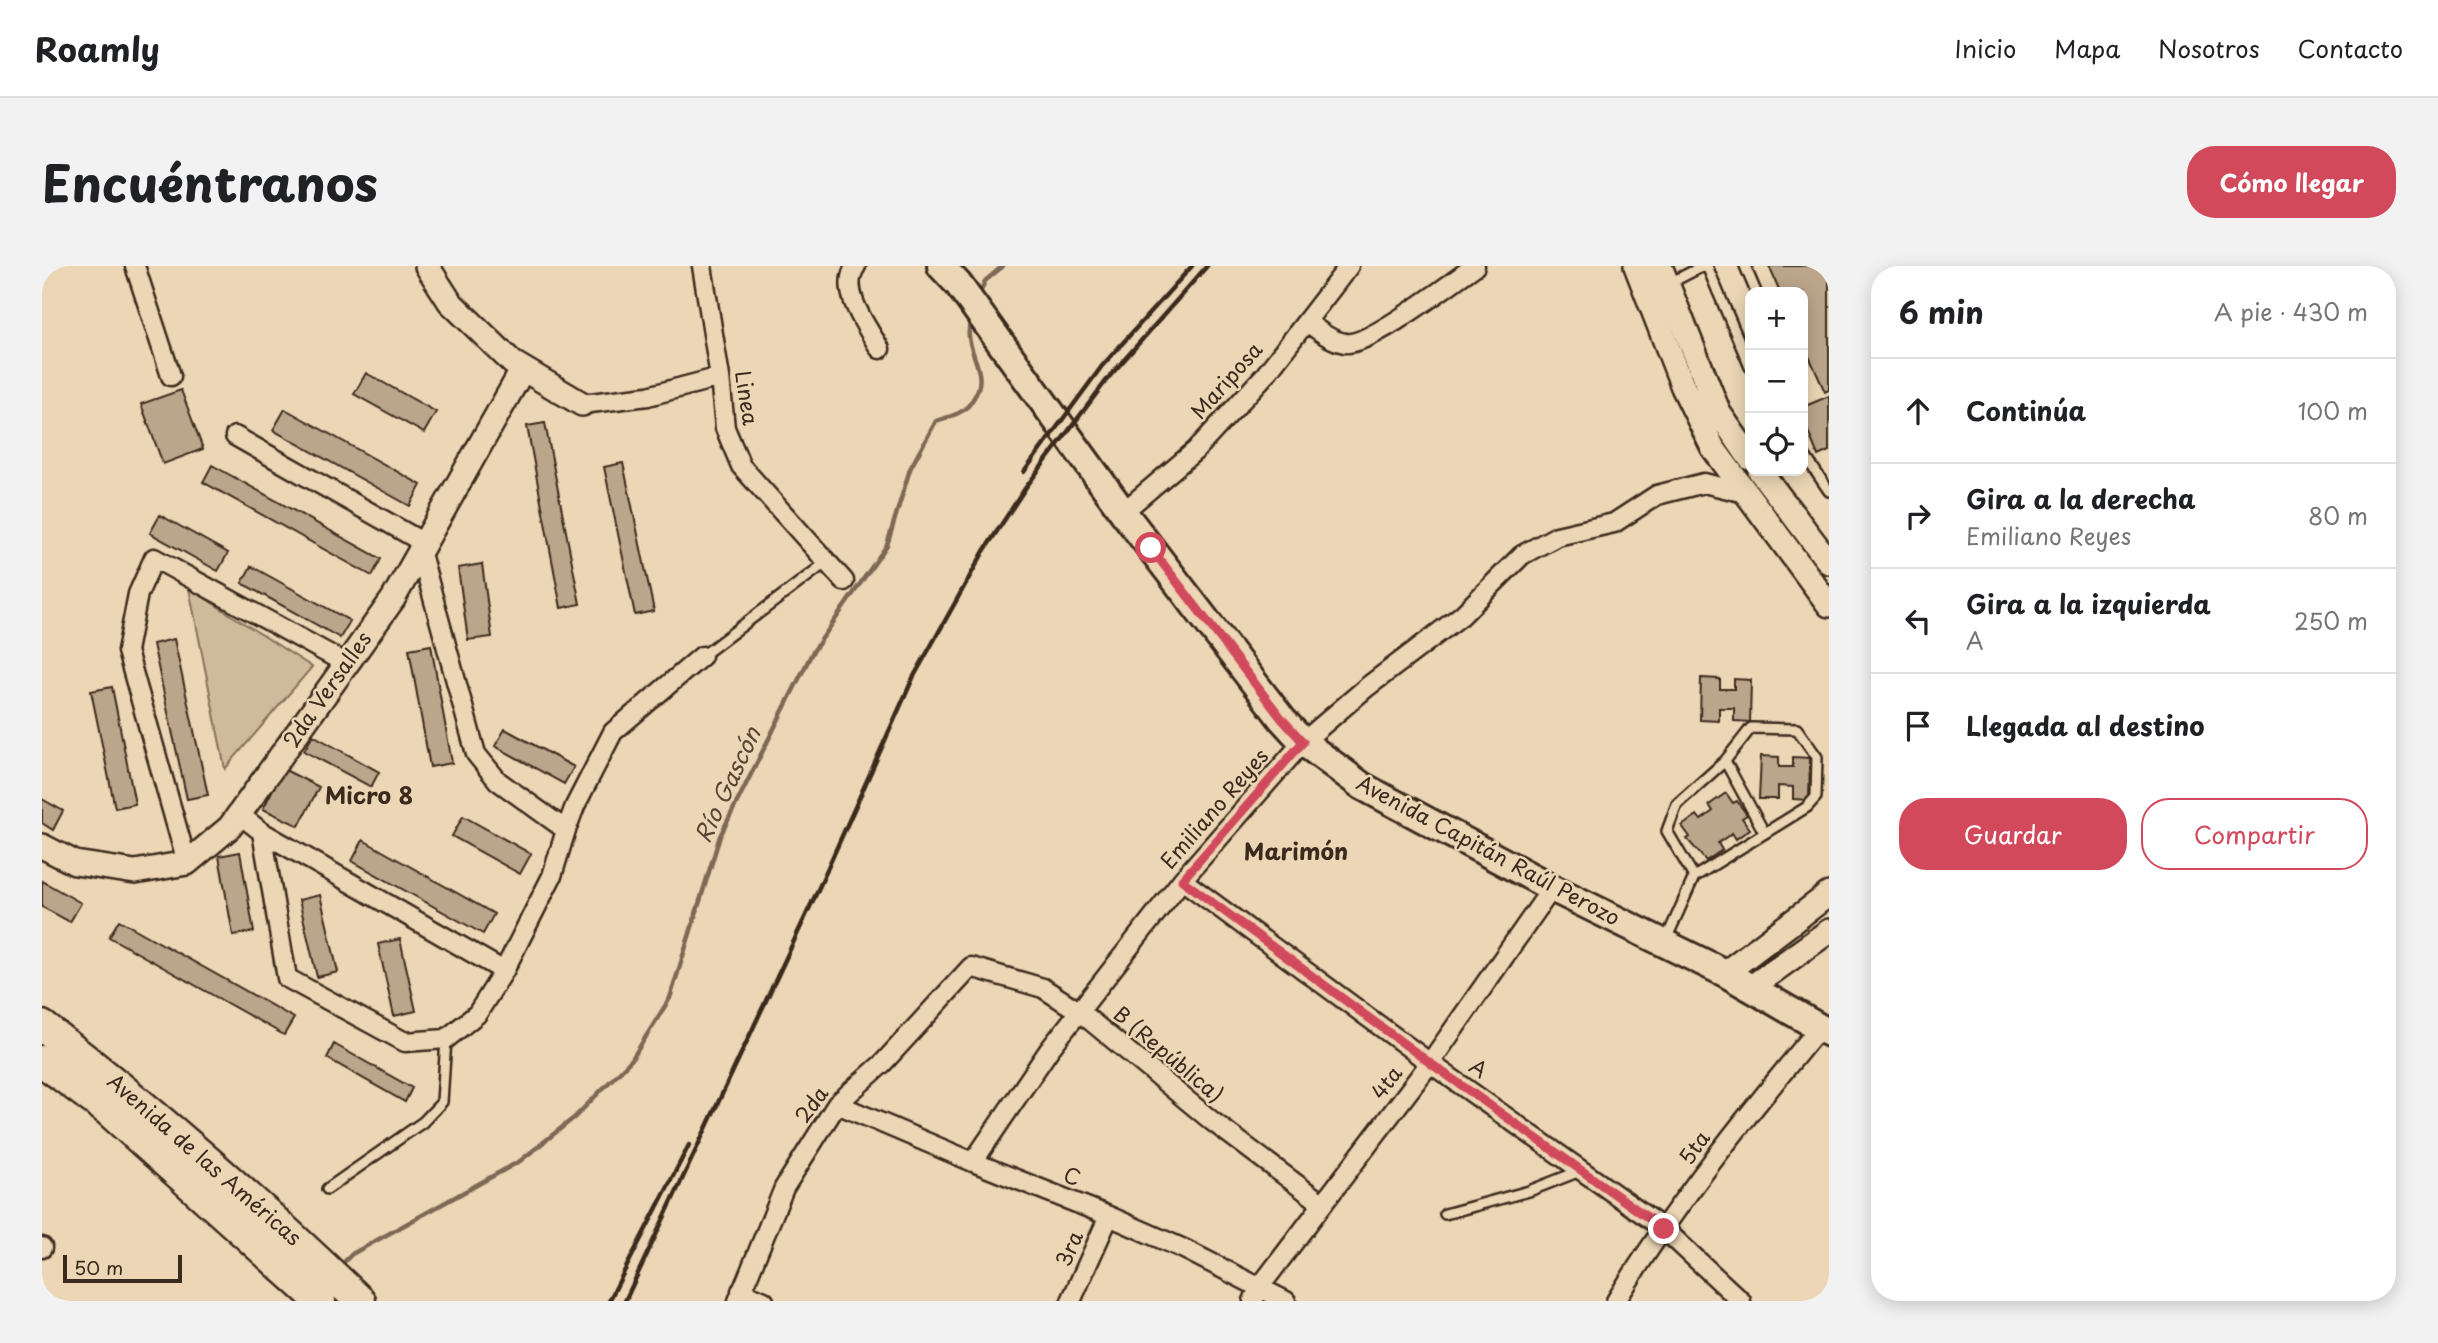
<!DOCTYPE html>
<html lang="es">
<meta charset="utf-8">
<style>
body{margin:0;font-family:"Playpen Sans",sans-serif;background:#f2f2f2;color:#202124}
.controls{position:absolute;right:21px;top:21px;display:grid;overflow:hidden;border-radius:14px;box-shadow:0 4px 18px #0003}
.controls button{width:63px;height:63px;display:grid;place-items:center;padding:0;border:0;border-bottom:2px solid #e0e0e0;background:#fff;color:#202124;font:35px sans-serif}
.scale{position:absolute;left:21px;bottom:18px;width:119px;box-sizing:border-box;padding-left:7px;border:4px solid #3b2a1e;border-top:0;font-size:19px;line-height:24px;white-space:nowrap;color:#3b2a1e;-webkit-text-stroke:5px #ecd6b5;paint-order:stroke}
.stop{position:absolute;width:21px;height:21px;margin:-16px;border:5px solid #d1495b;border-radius:50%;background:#fff}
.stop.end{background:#d1495b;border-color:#fff;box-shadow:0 2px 7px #0008}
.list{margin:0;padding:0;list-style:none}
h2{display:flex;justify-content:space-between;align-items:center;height:91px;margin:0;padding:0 28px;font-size:30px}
h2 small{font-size:23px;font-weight:400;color:#757577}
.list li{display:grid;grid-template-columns:46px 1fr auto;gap:21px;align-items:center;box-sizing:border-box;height:105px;padding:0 28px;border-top:2px solid #e0e0e0}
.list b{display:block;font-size:26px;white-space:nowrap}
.list p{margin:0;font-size:23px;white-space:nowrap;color:#757577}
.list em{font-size:23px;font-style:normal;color:#757577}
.actions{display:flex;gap:14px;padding:21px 28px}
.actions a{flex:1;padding:16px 0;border:2px solid #d1495b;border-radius:28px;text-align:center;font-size:24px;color:#d1495b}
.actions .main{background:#d1495b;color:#fff}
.icon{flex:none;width:38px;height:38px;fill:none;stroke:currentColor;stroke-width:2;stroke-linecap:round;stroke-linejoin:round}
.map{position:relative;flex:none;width:1787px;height:1035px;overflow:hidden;border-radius:28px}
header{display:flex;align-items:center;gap:42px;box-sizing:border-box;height:98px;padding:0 35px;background:#fff;border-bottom:2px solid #e0e0e0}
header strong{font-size:33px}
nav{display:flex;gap:38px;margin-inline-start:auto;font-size:24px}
.intro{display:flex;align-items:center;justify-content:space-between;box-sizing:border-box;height:168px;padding:0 42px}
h1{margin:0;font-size:49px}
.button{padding:18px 32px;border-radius:28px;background:#d1495b;color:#fff;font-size:24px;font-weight:700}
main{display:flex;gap:42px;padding:0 42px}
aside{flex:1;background:#fff;border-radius:28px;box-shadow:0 4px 18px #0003}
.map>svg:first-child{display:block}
.green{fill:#d0ba9c;stroke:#86725d;stroke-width:2}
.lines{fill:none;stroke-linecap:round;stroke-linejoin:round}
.stream{stroke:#7c6855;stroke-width:4.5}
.building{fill:#bba68b;stroke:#3b2a1e;stroke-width:2}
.service-casing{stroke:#3b2a1e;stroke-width:14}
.minor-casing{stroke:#3b2a1e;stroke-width:23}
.tertiary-casing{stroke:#3b2a1e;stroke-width:28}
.secondary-casing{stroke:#3b2a1e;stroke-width:32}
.primary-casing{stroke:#3b2a1e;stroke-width:35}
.service{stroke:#ecd6b5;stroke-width:9}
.minor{stroke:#ecd6b5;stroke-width:18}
.tertiary{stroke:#ecd6b5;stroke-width:23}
.secondary{stroke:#ecd6b5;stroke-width:26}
.primary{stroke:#ecd6b5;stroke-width:30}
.rail{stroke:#3b2a1e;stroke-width:4.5}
.route{stroke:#d1495b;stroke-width:9}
.labels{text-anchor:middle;stroke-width:5;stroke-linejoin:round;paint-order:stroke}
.street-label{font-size:21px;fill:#3b2a1e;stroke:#ecd6b5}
.water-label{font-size:23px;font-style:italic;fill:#564435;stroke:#ecd6b5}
.neighbourhood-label{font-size:23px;font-weight:bold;fill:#3b2a1e;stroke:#ecd6b5}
</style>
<header>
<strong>Roamly</strong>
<nav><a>Inicio</a><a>Mapa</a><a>Nosotros</a><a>Contacto</a></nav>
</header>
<div class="intro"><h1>Encuéntranos</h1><a class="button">Cómo llegar</a></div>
<main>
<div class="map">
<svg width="1787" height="1035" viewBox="0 0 1787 1035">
<rect width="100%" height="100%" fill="#ecd6b5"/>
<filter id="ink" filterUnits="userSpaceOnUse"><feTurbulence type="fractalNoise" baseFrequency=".0143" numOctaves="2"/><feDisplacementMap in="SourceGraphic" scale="14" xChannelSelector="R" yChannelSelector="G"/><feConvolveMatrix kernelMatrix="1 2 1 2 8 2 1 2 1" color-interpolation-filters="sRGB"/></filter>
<g filter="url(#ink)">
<path class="green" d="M 147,322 L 270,401 L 183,503 Z"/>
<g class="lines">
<path class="stream" d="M 936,32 L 943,15 L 961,0
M 298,1000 L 310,988 L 478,895 L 533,851 L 590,793 L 628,732 L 678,570 L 770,387 L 845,279 L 868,203 L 894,155 C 902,152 913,150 920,145 C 925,143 928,137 931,133 C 951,104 918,84 929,53"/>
</g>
<path class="building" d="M 1727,0 L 1787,0 L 1787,124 L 1783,126 L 1761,77 L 1761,26 L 1738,26 Z
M 324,107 L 394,146 L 382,167 L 312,128 Z
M 139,124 L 161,183 L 121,198 L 99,138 Z
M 1787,130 L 1787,185 L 1776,190 L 1761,153 L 1761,141 Z
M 243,143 L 379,219 L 368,240 L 231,164 Z
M 503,157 L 538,338 L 519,342 L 485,160 Z
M 581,197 L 612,345 L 593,349 L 562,201 Z
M 170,199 L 339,293 L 330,310 L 161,216 Z
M 118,249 L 186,287 L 176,305 L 108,267 Z
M 440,298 L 450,371 L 426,374 L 416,302 Z
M 209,300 L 308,355 L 298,372 L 200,317 Z
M 132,373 L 166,529 L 145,533 L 111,378 Z
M 389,379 L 410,497 L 388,501 L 367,383 Z
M 1659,412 L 1678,413 L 1678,423 L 1692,423 L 1692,413 L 1709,414 L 1708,456 L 1692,455 L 1692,442 L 1677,442 L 1677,455 L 1658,454 Z
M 70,421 L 93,538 L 73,542 L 49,425 Z
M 463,463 L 532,501 L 522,518 L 453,480 Z
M 271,469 L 337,506 L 329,521 L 262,485 Z
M 1719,490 L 1737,491 L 1737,501 L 1751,501 L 1751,491 L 1768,492 L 1767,534 L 1751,533 L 1751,521 L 1736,520 L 1736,533 L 1717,533 Z
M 241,503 L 277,521 L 257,560 L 221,543 Z
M 1684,527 L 1691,537 L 1695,535 L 1705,549 L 1700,552 L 1708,563 L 1694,573 L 1690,567 L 1676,577 L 1680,584 L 1664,595 L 1645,573 L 1648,571 L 1640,560 L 1655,549 L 1659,554 L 1671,545 L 1667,539 Z
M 0,533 L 21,545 L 11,564 L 0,557 Z
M 421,550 L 489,588 L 478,608 L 410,570 Z
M 321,574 L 452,648 L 441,668 L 310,595 Z
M 198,586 L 212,666 L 191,669 L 177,590 Z
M 0,615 L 39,637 L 28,656 L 0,641 Z
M 278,629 L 296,706 L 275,711 L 257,634 Z
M 77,654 L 252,752 L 242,769 L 67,671 Z
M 358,673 L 374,745 L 352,750 L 336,678 Z
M 292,778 L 370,822 L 363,836 L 285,792 Z"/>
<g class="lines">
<g class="service-casing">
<path id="service" d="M 1665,0 L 1708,101
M 1703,0 L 1714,26
M 1626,18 L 1661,0
M 1761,187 L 1787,225
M 660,390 L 786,295
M 1683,495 L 1722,566
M 1623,676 L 1652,611 L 1765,541 L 1774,531 L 1775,491 L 1755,463 L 1709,462 L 1683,495 L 1635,538 L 1625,565 L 1652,611
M 285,923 L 381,856 L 400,836 L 404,773
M 1403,948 L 1487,925 L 1538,905"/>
</g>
<g class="minor-casing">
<path id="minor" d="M 93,0 L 129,110
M 660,0 L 678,111 L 683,162 L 699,200 L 802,315
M 814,0 C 796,24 826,62 838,83
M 1265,56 C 1276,64 1289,75 1303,77 C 1326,81 1410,16 1433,0
M 540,138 L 606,130 L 678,111
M 193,170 L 375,273 L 434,488 L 456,515 L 524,564 L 510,610 L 462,705 L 435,748 L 404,773 L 363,776 L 245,712 L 220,566
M 1081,246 L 1154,184 L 1223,109 L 1307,0
M 198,549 L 220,566 L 462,705
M 524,564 L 533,540 L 571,466 L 660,390
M 145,597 L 85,385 L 96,328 L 112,292 L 305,398
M 1140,614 L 1388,797 L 1622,963 L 1699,1035
M 795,838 L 931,896 L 1067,950 L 1142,983 L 1244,1035
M 931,896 L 1007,784 L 1140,614 L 1261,476 L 1325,421 L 1420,349 L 1480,289 L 1515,270 L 1572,257 L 1615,229 L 1662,217 L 1703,227
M 0,981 L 0,982
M 699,1025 L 722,1035
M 696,1035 L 742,922 L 795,838 L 841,797 L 929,701 L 1001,722 L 1038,746 L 1170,855 L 1281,938
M 1029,1035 L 1067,950
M 1211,1035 L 1217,1022 L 1388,797 L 1510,622
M 1574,1035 C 1633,938 1706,848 1778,761"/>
</g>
<g class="tertiary-casing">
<path id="tertiary" d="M 385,0 L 408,36 L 471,97 L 540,138
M 1594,0 L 1641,121 L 1671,182 L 1787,339
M 1618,0 L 1677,147 L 1708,192
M 1718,205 L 1787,296
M 0,580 L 33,597 L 93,606 L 145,597 L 188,561 L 351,333 L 481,103
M 1683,707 L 1787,628
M 1708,722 L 1787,665"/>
</g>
<g class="secondary-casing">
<path id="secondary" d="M 899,0 L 916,18 L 1081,246 L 1240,453 L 1261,476 L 1320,520 L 1510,622 L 1683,707 L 1787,767"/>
</g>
<g class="primary-casing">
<path id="primary" d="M 0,760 C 112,845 217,938 318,1035
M 0,795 L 67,845 L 278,1035"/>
</g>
<use href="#service" class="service"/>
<use href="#minor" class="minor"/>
<use href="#tertiary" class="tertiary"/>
<use href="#secondary" class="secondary"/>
<use href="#primary" class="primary"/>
<path class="rail" d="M 982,206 L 1060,100 L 1150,0
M 567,1035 L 647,879
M 583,1035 L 774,628 L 871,412 L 942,285 L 984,221 L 1067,111 L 1165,0"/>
</g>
</g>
<g class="lines" filter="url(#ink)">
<path class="route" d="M 1109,282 L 1240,453 L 1261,476 L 1140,614 L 1388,797 L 1622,963"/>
</g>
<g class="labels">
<g class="street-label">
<text transform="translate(1185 115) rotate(-48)" y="7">Mariposa</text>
<text transform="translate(704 132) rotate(81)" y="7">Linea</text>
<text transform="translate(286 424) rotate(-55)" y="7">2da Versalles</text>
<text transform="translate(1173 543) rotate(-49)" y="7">Emiliano Reyes</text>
<text transform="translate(1446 585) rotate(28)" y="7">Avenida Capitán Raúl Perozo</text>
<text transform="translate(1126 789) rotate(40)" y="7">B (República)</text>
<text transform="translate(1436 803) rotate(35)" y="7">A</text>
<text transform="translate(1345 817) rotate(-52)" y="7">4ta</text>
<text transform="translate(770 839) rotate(-53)" y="7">2da</text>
<text transform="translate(1653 882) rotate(-54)" y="7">5ta</text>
<text transform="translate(162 894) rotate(41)" y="7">Avenida de las Américas</text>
<text transform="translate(1030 911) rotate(22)" y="7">C</text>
<text transform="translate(1028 983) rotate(-66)" y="7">3ra</text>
</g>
<g class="water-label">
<text transform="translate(686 519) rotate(-65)" y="8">Río Gascón</text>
</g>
<g class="neighbourhood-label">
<text x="327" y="538">Micro 8</text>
<text x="1254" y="594">Marimón</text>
</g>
</g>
</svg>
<div class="controls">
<button>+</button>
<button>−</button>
<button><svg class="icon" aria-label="locate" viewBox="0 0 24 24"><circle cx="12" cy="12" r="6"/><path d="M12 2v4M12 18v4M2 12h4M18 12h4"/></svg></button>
</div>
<div class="scale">50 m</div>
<div class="stop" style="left:1109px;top:282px"></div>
<div class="stop end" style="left:1622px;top:963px"></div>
</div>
<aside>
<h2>6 min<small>A pie · 430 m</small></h2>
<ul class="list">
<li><svg class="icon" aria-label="ahead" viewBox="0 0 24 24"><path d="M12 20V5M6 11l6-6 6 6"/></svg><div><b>Continúa</b></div><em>100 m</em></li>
<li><svg class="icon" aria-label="right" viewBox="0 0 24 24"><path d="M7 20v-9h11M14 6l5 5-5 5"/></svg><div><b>Gira a la derecha</b><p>Emiliano Reyes</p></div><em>80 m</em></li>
<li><svg class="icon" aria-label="left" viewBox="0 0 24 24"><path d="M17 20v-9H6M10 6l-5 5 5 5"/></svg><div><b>Gira a la izquierda</b><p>A</p></div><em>250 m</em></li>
<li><svg class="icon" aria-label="arrive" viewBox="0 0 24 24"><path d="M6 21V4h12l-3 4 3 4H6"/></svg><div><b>Llegada al destino</b></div></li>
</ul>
<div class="actions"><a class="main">Guardar</a><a>Compartir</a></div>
</aside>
</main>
